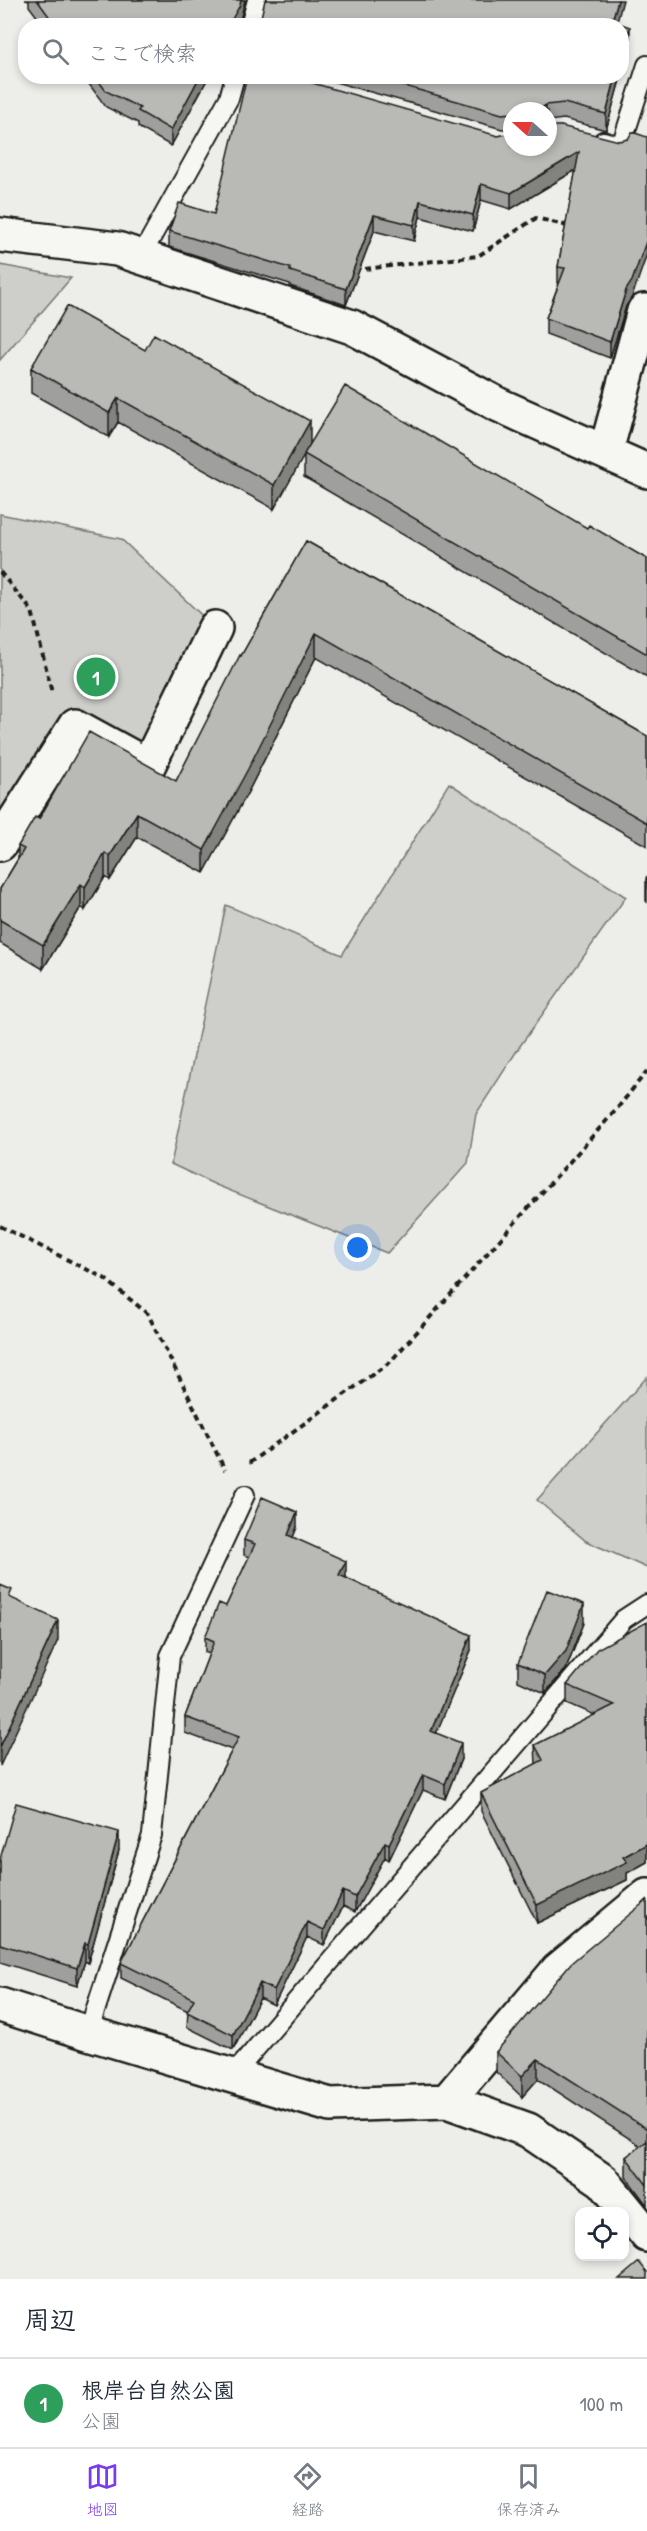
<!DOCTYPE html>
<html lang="ja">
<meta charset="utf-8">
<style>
body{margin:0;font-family:"Patrick Hand","Klee One",sans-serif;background:#f6f6f7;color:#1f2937}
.controls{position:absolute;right:18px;bottom:18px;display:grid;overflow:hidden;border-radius:12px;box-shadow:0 3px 9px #0003}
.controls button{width:54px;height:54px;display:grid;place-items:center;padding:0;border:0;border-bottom:2px solid #e0e1e3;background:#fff;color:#1f2937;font:30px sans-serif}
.compass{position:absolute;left:503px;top:102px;width:54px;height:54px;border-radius:50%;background:#fff;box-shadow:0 3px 9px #0003;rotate:291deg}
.you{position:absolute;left:358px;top:1248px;width:21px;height:21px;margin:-15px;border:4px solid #fff;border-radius:50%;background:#1a73e8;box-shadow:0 0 0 9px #1a73e833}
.badge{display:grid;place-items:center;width:39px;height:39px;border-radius:50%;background:#7c3aed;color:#fff;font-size:20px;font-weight:700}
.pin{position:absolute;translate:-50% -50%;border:3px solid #fff;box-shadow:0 2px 6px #0006}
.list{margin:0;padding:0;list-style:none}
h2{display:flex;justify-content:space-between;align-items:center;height:78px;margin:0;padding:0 24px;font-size:26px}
h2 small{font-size:20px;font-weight:400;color:#747a83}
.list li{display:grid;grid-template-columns:39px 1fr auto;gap:18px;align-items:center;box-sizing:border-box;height:90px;padding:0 24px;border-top:2px solid #e0e1e3}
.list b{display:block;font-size:22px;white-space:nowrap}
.list p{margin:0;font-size:20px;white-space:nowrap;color:#747a83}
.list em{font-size:20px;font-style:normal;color:#747a83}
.icon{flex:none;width:33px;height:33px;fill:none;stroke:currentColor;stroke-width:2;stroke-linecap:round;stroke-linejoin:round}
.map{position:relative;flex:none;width:647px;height:2279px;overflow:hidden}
.search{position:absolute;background:#fff;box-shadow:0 3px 9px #0003;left:18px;right:18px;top:18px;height:66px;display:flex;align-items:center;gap:15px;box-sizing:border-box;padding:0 21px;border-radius:24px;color:#747a83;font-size:22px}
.sheet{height:168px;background:#fff}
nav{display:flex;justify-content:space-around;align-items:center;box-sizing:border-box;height:84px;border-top:2px solid #e0e1e3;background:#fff;font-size:16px;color:#747a83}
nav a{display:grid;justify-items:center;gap:3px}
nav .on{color:#7c3aed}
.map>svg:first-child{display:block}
.green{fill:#cececb;stroke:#757574;stroke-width:1.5}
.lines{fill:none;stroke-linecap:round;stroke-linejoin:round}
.lane-casing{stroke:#1c1c1c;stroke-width:22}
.street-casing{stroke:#1c1c1c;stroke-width:38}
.path{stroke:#1c1c1c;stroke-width:4;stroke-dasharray:6 4.5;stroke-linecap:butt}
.lane{stroke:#f6f6f2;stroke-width:18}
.street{stroke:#f6f6f2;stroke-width:33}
.wall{fill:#9f9f9d;stroke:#1c1c1c;stroke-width:1.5}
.shaded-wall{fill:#82827f;stroke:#1c1c1c;stroke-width:1.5}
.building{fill:#b9b9b6;stroke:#1c1c1c;stroke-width:1.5}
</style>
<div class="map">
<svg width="647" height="2279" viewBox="0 0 647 2279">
<rect width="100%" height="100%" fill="#edede9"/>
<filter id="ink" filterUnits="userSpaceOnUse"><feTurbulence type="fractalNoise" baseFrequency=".0167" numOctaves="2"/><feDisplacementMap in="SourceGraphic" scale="12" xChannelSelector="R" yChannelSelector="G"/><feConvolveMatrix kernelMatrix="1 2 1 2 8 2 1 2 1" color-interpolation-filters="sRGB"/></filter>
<g filter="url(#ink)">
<path class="green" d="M 0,265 L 71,278 L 0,360 Z
M 0,514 L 121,539 L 215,628 L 148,766 L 75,726 L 0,844 Z
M 449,783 L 626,897 L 520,1046 L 476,1114 L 468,1163 L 387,1253 L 216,1185 L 171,1164 L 226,905 L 342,955 Z
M 647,1377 L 647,1568 L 586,1541 L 537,1500 Z"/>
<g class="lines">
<g class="lane-casing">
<path id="lane" d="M 250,26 L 257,0
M 603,141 L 621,146 L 647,65
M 141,256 L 229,98 L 235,76
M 88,2033 L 152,1835 L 170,1656 L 245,1495
M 233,2075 L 624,1619 L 647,1604"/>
</g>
<g class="street-casing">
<path id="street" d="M 0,235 L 117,249 L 352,327 L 499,405 L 647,471
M 606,451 L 644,311 L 647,311
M 0,844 L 75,726 L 148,766 L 215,628
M 0,2005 L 88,2033 L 330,2105 L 447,2101 L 528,2130 L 603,2181 L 647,2235
M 447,2101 L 558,1970 L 647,1896"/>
</g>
<path class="path" d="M 356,264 L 364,269 L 478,256 L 536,218 L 568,226
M 0,572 L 32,611 L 52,693
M 0,1226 L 104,1278 L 148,1314 L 225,1470
M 249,1463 L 390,1362 L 616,1110 L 647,1071"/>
<use href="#lane" class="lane"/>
<use href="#street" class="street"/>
</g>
<path class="wall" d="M 25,0 L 245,0 L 240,21 L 237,26 L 44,26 L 29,6 L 29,1 Z
M 83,76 L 209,76 L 171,146 L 138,127 L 138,123 L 106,107 Z
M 314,76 L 621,76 L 606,130 L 564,119 L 548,121 L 548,111 L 512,111 L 512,129 L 502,129 Z
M 561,126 L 632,297 L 626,306 L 610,358 L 546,334 L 546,318 L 559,283 L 558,283 L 558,267 L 576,170 L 511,209 L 481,200 L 473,231 L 420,217 L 414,241 L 374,231 L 346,305 L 290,286 L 290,284 L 169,247 L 169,231 L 214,214 L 498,136 Z
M 31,368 L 310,445 L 587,528 L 647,559 L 647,677 L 304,477 L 304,455 L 274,509 L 118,422 L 109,437 L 31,393 Z
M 306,541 L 647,736 L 647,846 L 316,657 L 248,792 L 204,873 L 137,837 L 110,880 L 105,877 L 85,910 L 81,907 L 43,969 L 0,943 L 0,889 L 18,859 L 18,846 L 39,819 L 176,781 L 241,656 Z
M 647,876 L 647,902 L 646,901 L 646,878 Z
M 297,1527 L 293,1537 L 346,1576 L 345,1577 L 471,1650 L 436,1733 L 461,1759 L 445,1799 L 423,1790 L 389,1860 L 385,1857 L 355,1912 L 343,1906 L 324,1945 L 307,1937 L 274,2005 L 260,1998 L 233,2050 L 187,2027 L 188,2011 L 121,1978 L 121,1963 L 232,1750 L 185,1733 L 185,1717 L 209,1654 L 205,1652 L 205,1637 L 226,1606 L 249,1557 L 244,1555 L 244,1540 Z
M 647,1622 L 647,1862 L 627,1873 L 627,1880 L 537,1923 L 481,1811 L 481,1793 L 536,1764 L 535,1745 L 595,1715 L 567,1703 L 567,1685 Z
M 584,1623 L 566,1669 L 545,1693 L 518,1681 L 518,1663 Z
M 119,1850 L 88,1963 L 85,1961 L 77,1986 L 0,1962 L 0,1859 Z
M 647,1900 L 647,2205 L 626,2177 L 626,2157 L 641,2146 L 538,2079 L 522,2097 L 496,2072 L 496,2052 Z"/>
<path class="shaded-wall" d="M 241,0 L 245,0 L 240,21 L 237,26 L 228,26 Z
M 618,0 L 623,0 L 616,26 L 612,21 Z
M 630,27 L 630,43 L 621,73 L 621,57 Z
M 200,76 L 209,76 L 171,146 L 171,130 Z
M 616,76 L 621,76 L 606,130 L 606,114 Z
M 546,105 L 546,111 L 539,111 L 541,108 Z
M 579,152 L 579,168 L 511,209 L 511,193 Z
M 481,184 L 481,200 L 473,231 L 473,215 Z
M 420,201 L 420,217 L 414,241 L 414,225 Z
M 374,215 L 374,231 L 346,305 L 346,289 Z
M 647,239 L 647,254 L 632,297 L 626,306 L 610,358 L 610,342 L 626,290 Z
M 118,398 L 118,422 L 109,437 L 109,413 Z
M 310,421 L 310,445 L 274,509 L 274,485 Z
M 316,633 L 316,657 L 248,792 L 204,873 L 204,850 Z
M 137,813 L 137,837 L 110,880 L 110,856 Z
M 105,853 L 105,877 L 85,910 L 85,887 Z
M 81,884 L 81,907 L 43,969 L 43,945 Z
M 297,1512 L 297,1527 L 288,1550 L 288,1535 Z
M 346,1561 L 346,1576 L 339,1590 L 339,1575 Z
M 584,1604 L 584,1623 L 566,1669 L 545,1693 L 545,1675 Z
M 58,1620 L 58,1640 L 0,1766 L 0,1747 Z
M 471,1635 L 471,1650 L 431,1746 L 431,1731 Z
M 461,1743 L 461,1759 L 445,1799 L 445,1784 Z
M 423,1775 L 423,1790 L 389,1860 L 389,1844 Z
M 119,1832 L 119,1850 L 88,1963 L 88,1944 Z
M 385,1842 L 385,1857 L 355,1912 L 355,1897 Z
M 647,1844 L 647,1862 L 627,1873 L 627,1880 L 537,1923 L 537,1905 L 623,1857 Z
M 343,1891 L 343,1906 L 324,1945 L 324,1930 Z
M 307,1922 L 307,1937 L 274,2005 L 274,1990 Z
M 85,1943 L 85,1961 L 77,1986 L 77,1968 Z
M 260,1983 L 260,1998 L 233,2050 L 233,2035 Z
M 538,2059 L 538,2079 L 522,2097 L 522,2076 Z"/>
<path class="building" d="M 37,0 L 241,0 L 240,5 L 228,26 L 56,26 Z
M 265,0 L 618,0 L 612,21 L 630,27 L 621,57 L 621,26 L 259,26 Z
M 95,76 L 200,76 L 171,130 L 138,111 L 140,108 L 106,91 Z
M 247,76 L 288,76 L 498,136 L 512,133 L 512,147 L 548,147 L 548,126 L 561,126 L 619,141 L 628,139 L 632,132 L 647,137 L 647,239 L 632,281 L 626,290 L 610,342 L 546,318 L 565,268 L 558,267 L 579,152 L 511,193 L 481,184 L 473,215 L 420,201 L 414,225 L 374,215 L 346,289 L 290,271 L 290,268 L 169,231 L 179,203 L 214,214 Z
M 370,76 L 616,76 L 606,114 L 564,103 L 546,105 L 541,108 L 539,111 L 512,111 L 512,113 L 502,114 Z
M 67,306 L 145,350 L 154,334 L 310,421 L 274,485 L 118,398 L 109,413 L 31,368 Z
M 345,386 L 587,528 L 589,525 L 647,559 L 647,654 L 304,454 Z
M 306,541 L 647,736 L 647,823 L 316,633 L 248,769 L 204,850 L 137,813 L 110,856 L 105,853 L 85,887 L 81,884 L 43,945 L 0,920 L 0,889 L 24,849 L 18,846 L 35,817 L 39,819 L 89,732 L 176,781 L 240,655 L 241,656 Z
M 262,1497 L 297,1512 L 288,1535 L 346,1561 L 339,1575 L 471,1635 L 431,1731 L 461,1743 L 445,1784 L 423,1775 L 389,1844 L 385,1842 L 355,1897 L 343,1891 L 324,1930 L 307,1922 L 274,1990 L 260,1983 L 233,2035 L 187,2012 L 194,1999 L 121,1963 L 239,1737 L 185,1717 L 214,1641 L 205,1637 L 219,1603 L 226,1606 L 255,1544 L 244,1540 Z
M 0,1585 L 12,1590 L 9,1597 L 58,1620 L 0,1747 Z
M 547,1590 L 584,1604 L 566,1651 L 545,1675 L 518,1663 Z
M 647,1622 L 647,1844 L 623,1857 L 627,1862 L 537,1905 L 481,1793 L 543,1760 L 535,1745 L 614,1705 L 567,1685 L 597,1649 Z
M 16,1803 L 119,1832 L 88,1944 L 85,1943 L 77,1968 L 0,1944 L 0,1859 Z
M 647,1900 L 647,2129 L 538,2059 L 522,2076 L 496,2052 L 571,1963 Z
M 647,2141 L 647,2185 L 626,2157 Z
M 639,2262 L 647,2272 L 647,2279 L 619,2279 Z"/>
</g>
</svg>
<div class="controls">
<button><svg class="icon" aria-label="locate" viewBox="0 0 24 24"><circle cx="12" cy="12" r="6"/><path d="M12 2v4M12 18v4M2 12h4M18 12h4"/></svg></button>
</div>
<svg class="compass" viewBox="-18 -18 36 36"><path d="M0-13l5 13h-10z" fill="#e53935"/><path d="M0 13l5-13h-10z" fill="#747a83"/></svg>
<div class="you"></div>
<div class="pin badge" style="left:96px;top:677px;background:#2e9e5b">1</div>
<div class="search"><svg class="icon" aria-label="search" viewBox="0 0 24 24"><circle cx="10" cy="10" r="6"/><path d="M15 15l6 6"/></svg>ここで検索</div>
</div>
<section class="sheet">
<h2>周辺<small></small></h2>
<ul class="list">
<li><span class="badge" style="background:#2e9e5b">1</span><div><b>根岸台自然公園</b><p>公園</p></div><em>100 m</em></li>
</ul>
</section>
<nav>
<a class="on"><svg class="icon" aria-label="map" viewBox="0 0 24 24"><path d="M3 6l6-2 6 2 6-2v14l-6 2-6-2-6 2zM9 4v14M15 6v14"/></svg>地図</a>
<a><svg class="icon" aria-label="directions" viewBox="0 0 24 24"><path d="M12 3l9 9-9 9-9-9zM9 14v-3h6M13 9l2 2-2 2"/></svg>経路</a>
<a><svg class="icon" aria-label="saved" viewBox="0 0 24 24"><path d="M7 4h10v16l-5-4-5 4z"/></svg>保存済み</a>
</nav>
